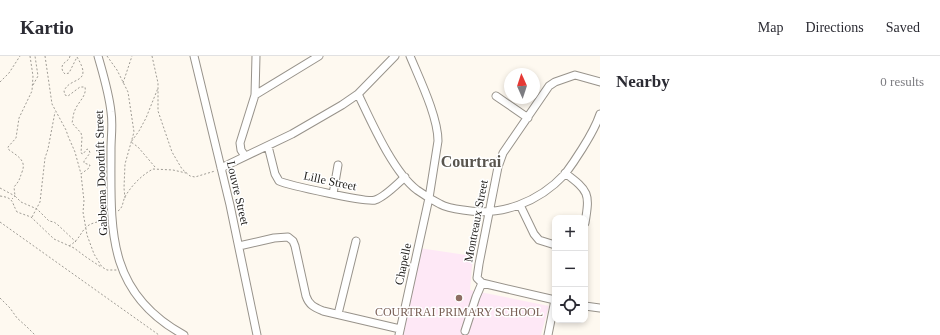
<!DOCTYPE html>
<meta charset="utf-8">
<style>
body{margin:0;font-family:Georgia,serif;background:#f7f7f7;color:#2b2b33}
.controls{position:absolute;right:12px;bottom:12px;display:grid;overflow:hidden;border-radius:8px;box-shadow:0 2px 6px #0003}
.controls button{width:36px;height:36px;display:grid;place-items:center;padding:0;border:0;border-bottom:1px solid #e1e1e2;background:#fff;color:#2b2b33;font:20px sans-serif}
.compass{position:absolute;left:504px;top:12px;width:36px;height:36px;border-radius:50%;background:#fff;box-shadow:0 2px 6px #0003;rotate:357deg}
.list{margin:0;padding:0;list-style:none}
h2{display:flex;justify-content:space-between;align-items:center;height:52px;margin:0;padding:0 16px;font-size:17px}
h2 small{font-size:13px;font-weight:400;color:#7c7c81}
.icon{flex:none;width:22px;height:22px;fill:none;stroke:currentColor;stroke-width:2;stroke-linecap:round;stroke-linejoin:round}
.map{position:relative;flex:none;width:600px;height:279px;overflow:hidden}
header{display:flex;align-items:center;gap:24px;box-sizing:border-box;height:56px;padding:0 20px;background:#fff;border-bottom:1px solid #e1e1e2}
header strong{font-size:19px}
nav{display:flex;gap:22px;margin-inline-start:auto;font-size:14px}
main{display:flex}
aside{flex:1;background:#fff}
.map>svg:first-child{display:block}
.education{fill:#fee8f6}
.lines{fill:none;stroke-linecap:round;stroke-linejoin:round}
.minor-casing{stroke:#98938b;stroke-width:9}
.path{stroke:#9f9c95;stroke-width:1;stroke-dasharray:2 2;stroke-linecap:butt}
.minor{stroke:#fff;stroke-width:7}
.education-dot{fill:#8d6e63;stroke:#fff;stroke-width:1.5}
.labels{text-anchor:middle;stroke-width:3;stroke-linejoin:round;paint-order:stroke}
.street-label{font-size:12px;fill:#1f1d1a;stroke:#fff}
.education-label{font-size:12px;fill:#785e54;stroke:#fff}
.district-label{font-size:16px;font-weight:bold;fill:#58544d;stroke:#fff}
</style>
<header>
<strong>Kartio</strong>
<nav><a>Map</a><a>Directions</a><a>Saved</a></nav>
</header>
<main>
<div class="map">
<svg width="600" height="279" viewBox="0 0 600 279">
<rect width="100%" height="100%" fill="#fef9f0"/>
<path class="education" d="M 419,192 L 473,200 L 470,234 L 549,250 L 541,279 L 402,279 Z"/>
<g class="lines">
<g class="minor-casing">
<path id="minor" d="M 98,0 C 103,18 109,37 111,56 C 113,68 111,81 111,93 C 111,171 105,236 184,279
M 194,0 L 230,149 L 257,279
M 358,38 C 371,65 393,116 417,134 C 424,139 432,144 440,148 C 447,152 455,153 463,154 C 501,161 539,146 565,118 C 571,110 577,101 582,93 C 589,82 596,70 600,58
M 255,39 L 319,0
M 496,40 L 528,62
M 268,90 L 275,118 L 279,125 C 288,129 368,147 375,144 C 385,141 397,128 405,121
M 245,100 L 241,94 L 240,87 L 255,39 L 256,0
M 221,112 L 292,78 L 342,49 L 358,38 L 395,0
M 565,117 C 589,135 590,137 585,167
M 333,138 L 338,109
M 520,149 L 534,178 L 539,184 L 555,189
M 239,190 L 274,182 L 288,181 L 293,185 L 295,190 L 306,240 C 309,249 314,251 323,255 L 400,273
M 482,227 L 477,222 L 479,208 L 498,111 L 503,97 L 549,30 L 555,26 L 575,19 L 600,26
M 482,227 L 555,244
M 585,250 L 600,252
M 338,258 L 356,185
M 465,275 L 476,241 L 482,227
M 399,279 L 429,142 L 438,85 C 438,61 420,24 410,0
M 548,279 L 555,244"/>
</g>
<path class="path" d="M 30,0 L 33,20 L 32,35 L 19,62 L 16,82 L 8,91 L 8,93 C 17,100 27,104 22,116 C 19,124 20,124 14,131 L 15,140 L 21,146 L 37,153 L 49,165 L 54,166 L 58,169 L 76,186
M 45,0 L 52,48 L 66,74 L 68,80 L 75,96 L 81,118
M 70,0 L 69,3 L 63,8 C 61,12 62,15 65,18 L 69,17 L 77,1 C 94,29 70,20 64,35 L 65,39 L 68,40 L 80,31 L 85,31 C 87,40 78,46 75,54 C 73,58 73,63 72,67 L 81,77 L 82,81 L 81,97 L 83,98 L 87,93 L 89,94 L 90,97 L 84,105 L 84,107 L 90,109 L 89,112 L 81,118 L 84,145 L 83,156 L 87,179 L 94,198 L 102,211 L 107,214 L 118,214
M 107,0 L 117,14 L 128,36 L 134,76 L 125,108 L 124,132 L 125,142
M 152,0 L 158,27 L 158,55 L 172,96 L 182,113 L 190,120 L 195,121 L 215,115
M 0,26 L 9,17 L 20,0
M 123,27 L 132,0
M 33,29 L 38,20 L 35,0
M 155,111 L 138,91 L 131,86 L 139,75 L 146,62 L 158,32
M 0,132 L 15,140 L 12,143
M 0,140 C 14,142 11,145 17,156 L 31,161 L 54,183 L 74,192 L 86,201 L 101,211
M 118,155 C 124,151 122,145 126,139 C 133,128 142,119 153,113 L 173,114 L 186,117
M 32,161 L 40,146 L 45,102 L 48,93 L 55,56
M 0,166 L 159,279
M 69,190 C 81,183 80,175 89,169 C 94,166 101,166 106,162
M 0,242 L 10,252 L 17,262 L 26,270 L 35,279"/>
<use href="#minor" class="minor"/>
</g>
<circle class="education-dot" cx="459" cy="242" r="4"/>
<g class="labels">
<g class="street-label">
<text transform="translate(101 117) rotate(-92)" y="4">Gabbema Doordrift Street</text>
<text transform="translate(330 125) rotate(12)" y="4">Lille Street</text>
<text transform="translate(238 137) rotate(77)" y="4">Louvre Street</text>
<text transform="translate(476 165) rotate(-79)" y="4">Montreaux Street</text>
<text transform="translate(403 208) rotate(-78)" y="4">Chapelle</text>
</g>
<g class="education-label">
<text x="459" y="260">COURTRAI PRIMARY SCHOOL</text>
</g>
<g class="district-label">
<text x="471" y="111">Courtrai</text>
</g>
</g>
</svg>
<div class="controls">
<button>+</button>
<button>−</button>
<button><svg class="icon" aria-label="locate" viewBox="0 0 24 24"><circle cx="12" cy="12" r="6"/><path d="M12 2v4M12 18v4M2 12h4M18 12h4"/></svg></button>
</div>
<svg class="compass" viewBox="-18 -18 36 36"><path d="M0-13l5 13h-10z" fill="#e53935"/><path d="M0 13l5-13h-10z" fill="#7c7c81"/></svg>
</div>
<aside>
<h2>Nearby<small>0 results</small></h2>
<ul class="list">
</ul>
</aside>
</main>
